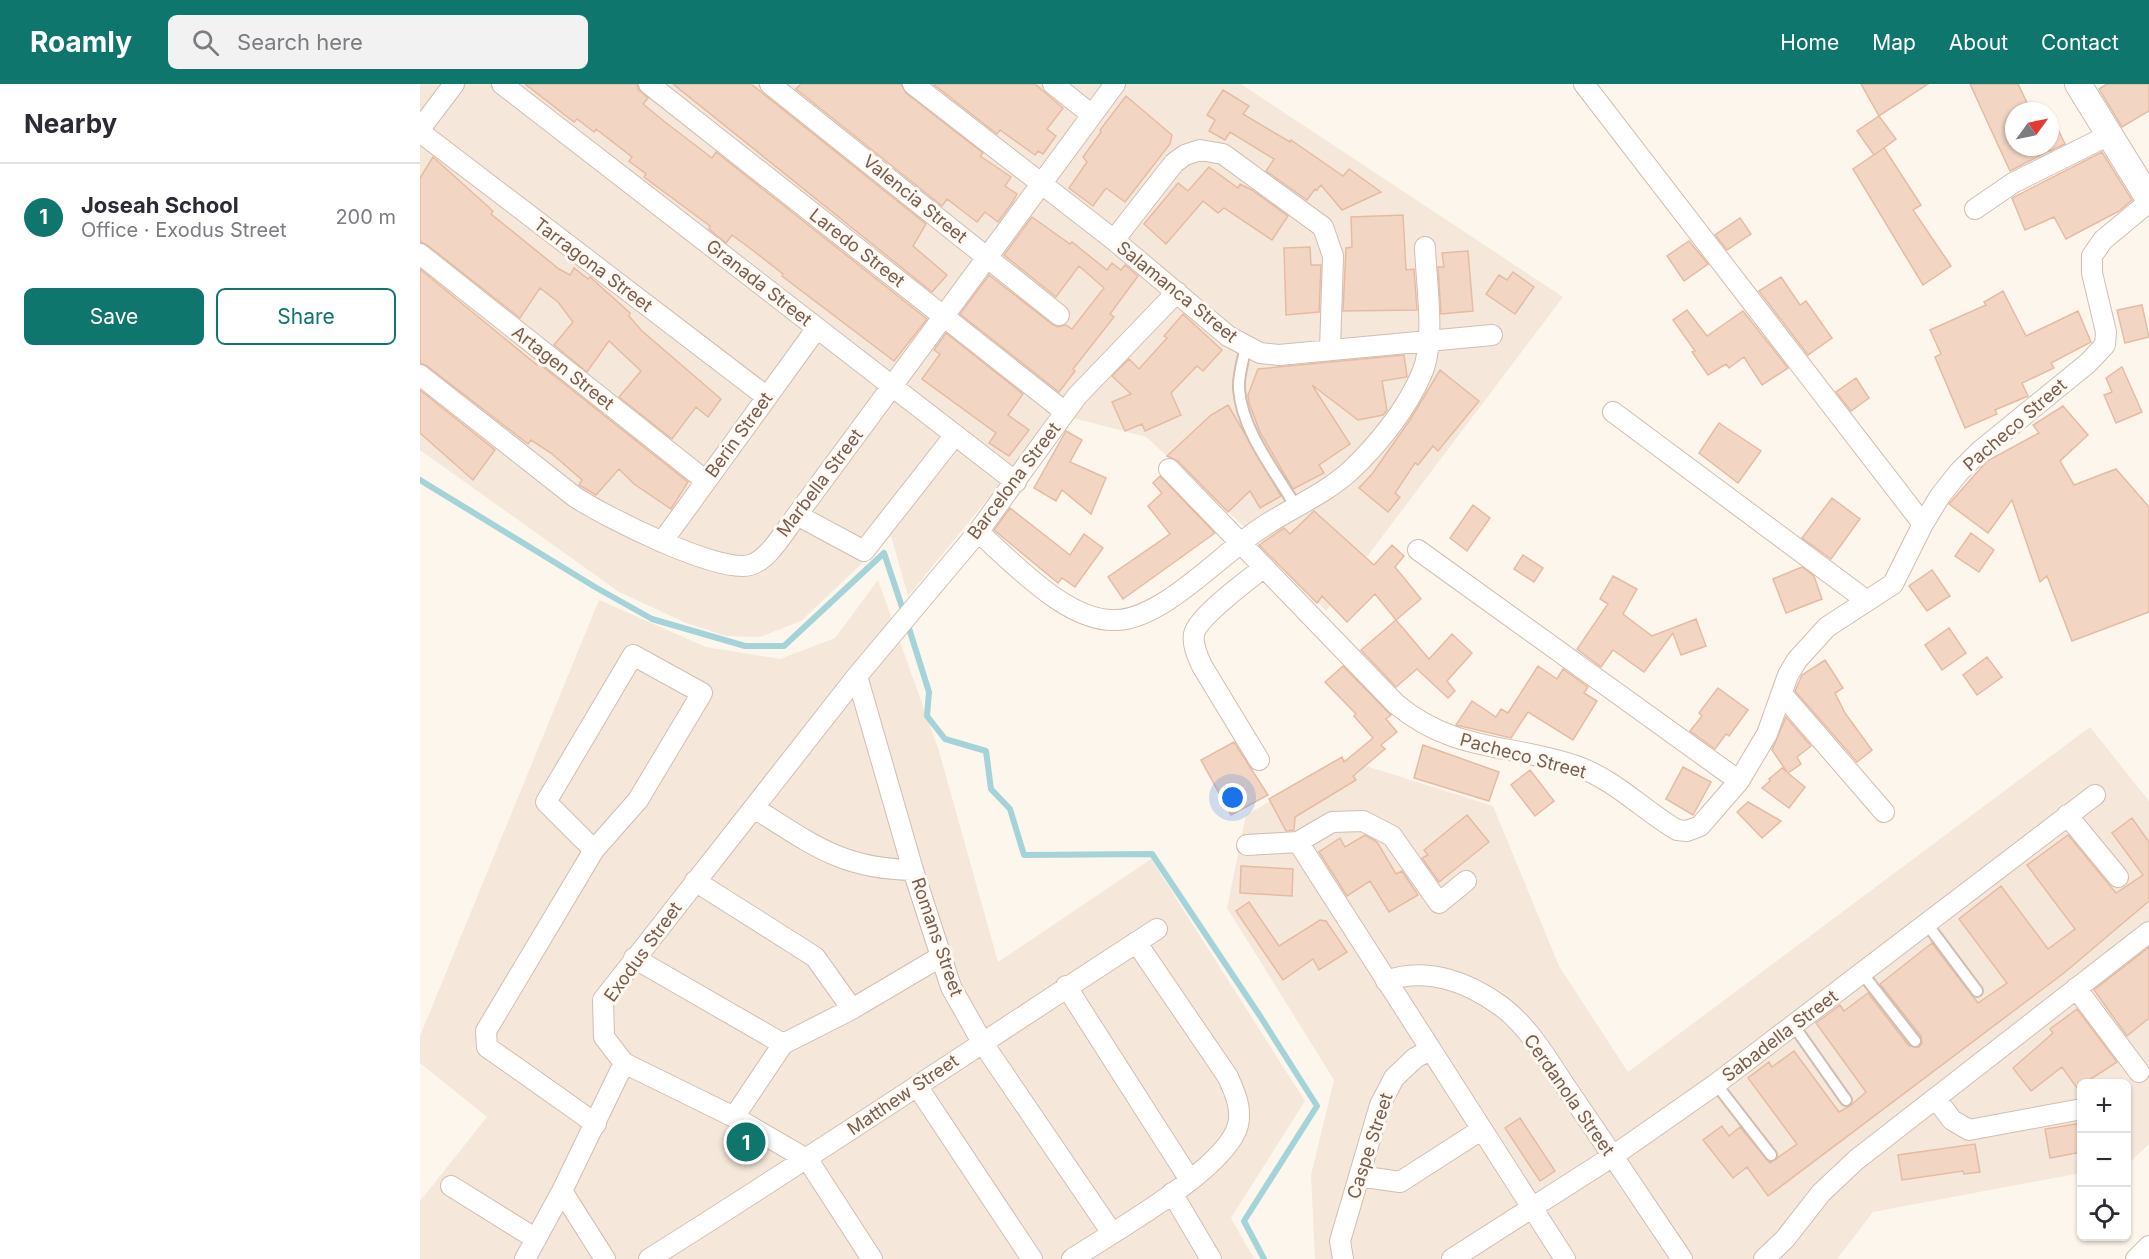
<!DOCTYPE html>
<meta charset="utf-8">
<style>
body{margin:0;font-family:Inter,sans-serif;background:#f2f2f3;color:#2b2b33}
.controls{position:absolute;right:18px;bottom:18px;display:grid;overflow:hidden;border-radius:9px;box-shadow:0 2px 4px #0004}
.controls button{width:54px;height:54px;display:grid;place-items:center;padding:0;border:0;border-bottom:2px solid #e1e1e2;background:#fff;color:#2b2b33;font:30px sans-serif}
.compass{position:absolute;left:1585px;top:18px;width:54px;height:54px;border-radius:50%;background:#fff;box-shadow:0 2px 4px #0004;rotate:57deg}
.you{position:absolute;left:813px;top:714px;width:21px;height:21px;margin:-15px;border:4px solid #fff;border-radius:50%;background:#1a73e8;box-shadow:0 0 0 9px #1a73e833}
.badge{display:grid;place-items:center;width:39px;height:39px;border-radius:50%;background:#0f766e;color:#fff;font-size:20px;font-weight:700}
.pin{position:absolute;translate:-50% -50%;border:3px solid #fff;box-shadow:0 2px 6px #0006}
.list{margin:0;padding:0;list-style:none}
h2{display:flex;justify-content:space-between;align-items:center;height:78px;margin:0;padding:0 24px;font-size:26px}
h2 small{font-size:20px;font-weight:400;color:#7c7c81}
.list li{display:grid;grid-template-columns:39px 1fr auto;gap:18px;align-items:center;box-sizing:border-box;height:108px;padding:0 24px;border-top:2px solid #e1e1e2}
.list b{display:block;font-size:22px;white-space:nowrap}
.list p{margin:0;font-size:20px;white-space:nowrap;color:#7c7c81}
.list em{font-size:20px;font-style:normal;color:#7c7c81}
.actions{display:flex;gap:12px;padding:18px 24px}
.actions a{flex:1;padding:14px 0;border:2px solid #0f766e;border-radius:9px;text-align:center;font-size:21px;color:#0f766e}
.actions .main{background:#0f766e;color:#fff}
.icon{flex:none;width:33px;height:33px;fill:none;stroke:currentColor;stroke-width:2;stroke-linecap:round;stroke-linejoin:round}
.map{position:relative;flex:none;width:1729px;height:1175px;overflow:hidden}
header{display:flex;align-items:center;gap:36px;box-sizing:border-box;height:84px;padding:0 30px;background:#0f766e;color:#fff}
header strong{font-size:28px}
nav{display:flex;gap:33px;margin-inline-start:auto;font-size:21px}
.search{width:420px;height:54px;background:#f2f2f3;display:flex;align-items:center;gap:15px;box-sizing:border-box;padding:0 21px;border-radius:9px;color:#7c7c81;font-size:22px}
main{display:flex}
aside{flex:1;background:#fff}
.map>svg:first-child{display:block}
.residential{fill:#f5e8da}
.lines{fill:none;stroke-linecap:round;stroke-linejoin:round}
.stream{stroke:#a5d3da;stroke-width:6}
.building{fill:#f3d5c3;stroke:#e6bba3;stroke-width:1.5}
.service-casing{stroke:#d1beb0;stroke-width:14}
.minor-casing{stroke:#d1beb0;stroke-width:22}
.tertiary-casing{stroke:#d1beb0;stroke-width:28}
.service{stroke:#fff;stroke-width:10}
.minor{stroke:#fff;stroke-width:20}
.tertiary{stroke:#fff;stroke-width:26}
.labels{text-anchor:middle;stroke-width:6;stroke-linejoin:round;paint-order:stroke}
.street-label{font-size:18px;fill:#7a5c4d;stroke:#fffaf3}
</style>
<header>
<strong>Roamly</strong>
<div class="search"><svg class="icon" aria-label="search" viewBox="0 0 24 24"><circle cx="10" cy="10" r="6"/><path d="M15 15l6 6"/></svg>Search here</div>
<nav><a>Home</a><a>Map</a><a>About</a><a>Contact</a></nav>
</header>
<main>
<aside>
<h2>Nearby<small></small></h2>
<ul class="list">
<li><span class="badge">1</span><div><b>Joseah School</b><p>Office · Exodus Street</p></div><em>200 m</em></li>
</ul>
<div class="actions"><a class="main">Save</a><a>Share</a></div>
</aside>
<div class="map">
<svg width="1729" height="1175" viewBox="0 0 1729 1175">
<rect width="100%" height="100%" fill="#fdf6ec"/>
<path class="residential" d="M 0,0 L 821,0 L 1143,213 L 906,527 L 840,457 L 726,353 L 631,328 L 603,372 L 488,512 L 471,452 L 381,537 L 340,553 L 306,552 L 266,539 L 199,508 L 0,366 Z
M 458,496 L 519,667 L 578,878 L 731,775 L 885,1017 L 811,1134 L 834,1175 L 0,1175 L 0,1117 L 67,1033 L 0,979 L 0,952 L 179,516 L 286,563 L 360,575 L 415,554 Z
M 1670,643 L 1729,717 L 1729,1060 L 1707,1081 L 1706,1000 L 1662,1000 L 1661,1089 L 1453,1128 L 1417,1175 L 895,1175 L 891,1091 L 914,996 L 807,824 L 826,731 L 924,675 L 1073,722 L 1139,882 L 1208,988 Z"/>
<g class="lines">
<path class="stream" d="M 0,396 L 175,503 L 232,535 L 325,562 L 364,562 L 464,469 L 484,529
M 487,538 L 509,608 L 507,632 L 525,655 L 566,667 L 571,705 L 590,725 L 604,771 L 732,770 L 840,932 L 897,1022 L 824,1137 L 844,1175"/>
</g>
<path class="building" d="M 105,0 L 217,0 L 218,5 L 228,14 L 223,20 L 245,38 L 292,74 L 296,68 L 507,235 L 474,277 L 362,192 L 363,190 L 335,168 L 312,151 L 306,159 L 289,145 L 290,142 L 224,93 L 226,90 L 209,77 L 212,73 L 176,45 L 174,48 L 157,35 L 154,38 Z
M 253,0 L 331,0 L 506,140 L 493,162 L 527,191 L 512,208 Z
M 381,0 L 481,0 L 486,9 L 563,69 L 560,72 L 591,93 L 585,102 L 597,110 L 592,119 L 578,138 L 565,128 L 557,138 L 527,115 L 522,122 L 376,5 Z
M 513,0 L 615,0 L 643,24 L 627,45 L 636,52 L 623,70 L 618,67 L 615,71 L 580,46 L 577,50 Z
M 1441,0 L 1508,0 L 1459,32 Z
M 1550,0 L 1598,0 L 1611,27 L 1594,27 L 1594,63 L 1627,63 L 1629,67 L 1590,87 Z
M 1687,0 L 1729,0 L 1729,27 L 1702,43 L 1679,5 Z
M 803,6 L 829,22 L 823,30 L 870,58 L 871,56 L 923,92 L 929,85 L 961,108 L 922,126 L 901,101 L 897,106 L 895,105 L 887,116 L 846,87 L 854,75 L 810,48 L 805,56 L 789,47 L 795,36 L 787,31 Z
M 706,12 L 752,51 L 750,60 L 705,118 L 686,104 L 673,122 L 649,104 L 667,78 L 663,73 L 681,48 L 680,46 Z
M 1630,29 L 1645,60 L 1630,67 Z
M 1459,32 L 1476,55 L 1454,71 L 1437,47 Z
M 1464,64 L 1501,121 L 1493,126 L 1531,182 L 1503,201 L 1433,85 Z
M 1682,68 L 1712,116 L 1699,127 L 1646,155 L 1634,133 L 1605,146 L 1592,114 Z
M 13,73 L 73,127 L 71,130 L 139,185 L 150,191 L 154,184 L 168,195 L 170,193 L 210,229 L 209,232 L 221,246 L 301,315 L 288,333 L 276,323 L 252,355 L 199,313 L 221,287 L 189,257 L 167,288 L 134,261 L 153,238 L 138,218 L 120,204 L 100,234 L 7,161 L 0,158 L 0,94 Z
M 789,83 L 818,104 L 820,100 L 832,106 L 868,132 L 852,156 L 804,124 L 798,129 L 783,117 L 746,160 L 724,140 L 758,99 L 768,107 Z
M 983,131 L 986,186 L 994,185 L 997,226 L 923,227 L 926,164 L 932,163 L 931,133 Z
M 612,133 L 650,160 L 652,158 L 687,186 L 692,179 L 701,186 L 705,181 L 718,192 L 690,230 L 694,233 L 653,285 L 655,287 L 639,308 L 540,230 L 569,191 L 632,240 L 638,243 L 646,241 L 652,245 L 684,204 L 659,182 L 636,213 L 584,171 Z
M 1320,134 L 1331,150 L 1307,166 L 1295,151 Z
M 1269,157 L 1288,180 L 1264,197 L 1247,172 Z
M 890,163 L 891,181 L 901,181 L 899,228 L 866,231 L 864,164 Z
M 1048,167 L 1053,227 L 1021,230 L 1018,183 L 1024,183 L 1022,169 Z
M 0,185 L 117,281 L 118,279 L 268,398 L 251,425 L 214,400 L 199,385 L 176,411 L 159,401 L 162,396 L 131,369 L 111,356 L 108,360 L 7,282 L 0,279 Z
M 1093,188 L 1114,203 L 1095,230 L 1066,210 L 1079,191 L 1087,196 Z
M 1361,193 L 1380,221 L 1386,217 L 1412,254 L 1388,271 L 1339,207 Z
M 1583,207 L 1606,252 L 1658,227 L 1671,258 L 1631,279 L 1634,284 L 1602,299 L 1608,312 L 1575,326 L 1577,330 L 1545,344 L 1515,273 L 1521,270 L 1510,246 L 1566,221 L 1564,218 Z
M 1722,221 L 1729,253 L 1705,259 L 1697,226 Z
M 1267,226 L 1287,252 L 1323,227 L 1368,284 L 1342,301 L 1324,273 L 1309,284 L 1306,280 L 1288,291 L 1272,268 L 1275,267 L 1253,236 Z
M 763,230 L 802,266 L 783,287 L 777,282 L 751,309 L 761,331 L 725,347 L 722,340 L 705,347 L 692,318 L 711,310 L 692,292 L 709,275 L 719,285 L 747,254 L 744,252 Z
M 526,249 L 603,310 L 588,331 L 609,346 L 589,372 L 569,359 L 576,349 L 502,295 L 520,270 L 514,266 Z
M 984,271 L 987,293 L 962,297 L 967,326 L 963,331 L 938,336 L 892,301 L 930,360 L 899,381 L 904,389 L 873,405 L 840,348 L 829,319 L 828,311 L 838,285 Z
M 1702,283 L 1722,328 L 1696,339 L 1684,311 L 1692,308 L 1686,294 Z
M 1020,286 L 1059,317 L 1018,367 L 1013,362 L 998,381 L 995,379 L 975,409 L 980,413 L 968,428 L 939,404 L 952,390 L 990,336 Z
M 1436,294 L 1449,314 L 1431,327 L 1416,308 Z
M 0,306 L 75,366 L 53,396 L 0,349 Z
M 808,321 L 861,412 L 840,424 L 830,407 L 808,428 L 758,377 L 747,372 L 791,331 Z
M 1643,322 L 1668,351 L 1640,377 L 1654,401 L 1696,385 L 1729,423 L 1729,528 L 1652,557 L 1627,492 L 1620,498 L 1592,416 L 1568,449 L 1529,420 L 1567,377 L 1619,349 L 1613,341 Z
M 1299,339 L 1341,367 L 1318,399 L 1279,369 Z
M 646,347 L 662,356 L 650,378 L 686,394 L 671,430 L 642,406 L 636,417 L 614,404 Z
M 740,392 L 795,449 L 703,515 L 688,493 L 750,450 L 728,422 L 742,409 L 733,399 Z
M 1412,414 L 1440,435 L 1411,475 L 1382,454 Z
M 1053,421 L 1070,434 L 1047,467 L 1030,454 Z
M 590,424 L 650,471 L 664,450 L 683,464 L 655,503 L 642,494 L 638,499 L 574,446 Z
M 894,427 L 954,481 L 972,461 L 984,472 L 975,483 L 1001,515 L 976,536 L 955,510 L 927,538 L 902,512 L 897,519 L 839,461 L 864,444 L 870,450 Z
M 1551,449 L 1574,466 L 1559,488 L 1535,472 Z
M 1103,471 L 1123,484 L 1114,498 L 1094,485 Z
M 1382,483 L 1394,492 L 1402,515 L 1366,529 L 1353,495 Z
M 1512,486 L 1530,512 L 1507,527 L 1489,502 Z
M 1193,492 L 1217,505 L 1203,530 L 1232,552 L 1276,535 L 1286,562 L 1261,571 L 1253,549 L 1224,588 L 1193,566 L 1181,583 L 1157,565 L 1188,520 L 1180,515 Z
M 976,536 L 1009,575 L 1032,550 L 1052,569 L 1027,597 L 1035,607 L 1028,614 L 997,585 L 976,603 L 941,566 Z
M 1529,544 L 1546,569 L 1522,586 L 1505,561 Z
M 1567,573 L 1582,593 L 1557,611 L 1543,591 Z
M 1405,576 L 1423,604 L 1415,609 L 1425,629 L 1452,666 L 1437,678 L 1375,607 L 1382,591 Z
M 923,582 L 971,631 L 966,635 L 977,648 L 961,661 L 965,665 L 933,692 L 936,696 L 875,733 L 874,746 L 866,747 L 849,715 L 922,673 L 924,678 L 953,654 L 934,632 L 936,630 L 905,598 Z
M 1118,582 L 1137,595 L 1143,585 L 1168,603 L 1164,609 L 1177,617 L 1153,656 L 1108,628 L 1091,654 L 1036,641 L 1052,617 L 1076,633 L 1081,625 L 1088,629 Z
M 1298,604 L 1328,626 L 1309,652 L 1306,650 L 1295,665 L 1270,647 L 1282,632 L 1279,629 Z
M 1366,633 L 1391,662 L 1377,673 L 1381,680 L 1368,689 L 1385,703 L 1369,724 L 1342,704 L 1350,697 L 1349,695 L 1362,684 L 1367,688 L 1352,666 Z
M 814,658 L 848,711 L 811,731 L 781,676 Z
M 1003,661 L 1079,688 L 1069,717 L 994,694 Z
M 1263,683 L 1291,698 L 1273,731 L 1246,715 Z
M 1110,686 L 1134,717 L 1115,732 L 1091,701 Z
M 1328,718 L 1361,737 L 1342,754 L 1317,728 Z
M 1047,731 L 1069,758 L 1019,798 L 1002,774 L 1008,771 L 1004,766 Z
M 1712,734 L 1729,758 L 1729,817 L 1644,889 L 1348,1112 L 1327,1083 L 1313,1094 L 1283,1056 L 1302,1042 L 1309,1052 L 1320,1043 L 1350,1079 L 1377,1060 L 1328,994 L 1349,978 L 1352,983 L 1374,967 L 1419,1028 L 1430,1022 L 1446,1008 L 1396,939 L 1420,921 L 1424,927 L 1448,909 L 1489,962 L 1499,963 L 1502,959 L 1501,952 L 1460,900 L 1512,859 L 1558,919 L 1587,899 L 1539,835 L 1581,802 L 1628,865 L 1655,845 L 1607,781 L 1648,751 L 1696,809 L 1723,791 L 1692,749 Z
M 945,751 L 957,758 L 976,790 L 982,787 L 998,811 L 969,828 L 950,797 L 927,812 L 899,768 L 920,754 L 925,763 Z
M 821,782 L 873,785 L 872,812 L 820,809 Z
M 829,818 L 859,862 L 900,836 L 906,837 L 927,868 L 899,886 L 893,875 L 863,896 L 816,827 Z
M 1729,863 L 1729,934 L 1707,952 L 1674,906 Z
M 1657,925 L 1697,978 L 1657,1004 L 1642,983 L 1611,1007 L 1593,984 L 1633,949 L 1630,945 Z
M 1100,1034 L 1135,1087 L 1120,1097 L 1085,1044 Z
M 1662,1039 L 1662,1068 L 1630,1074 L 1625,1045 Z
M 1555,1060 L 1560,1088 L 1544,1090 L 1543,1087 L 1482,1096 L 1478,1071 Z"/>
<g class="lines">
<g class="service-casing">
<path id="service" d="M 826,263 C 823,276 818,292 819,305 C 822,347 855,387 876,423
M 1507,840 L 1557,907
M 1442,889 L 1495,957
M 1374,942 L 1426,1016
M 1296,1000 L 1351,1071"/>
</g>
<g class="minor-casing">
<path id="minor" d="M 82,0 L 596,398
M 229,0 L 645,328
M 350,0 L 639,231
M 493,0 L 694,156 L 808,252 L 840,269 L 859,271 L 1072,251
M 633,0 L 672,31
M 1164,0 L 1503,440
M 0,45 L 34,0
M 0,48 L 347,313
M 1555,125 L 1593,99 L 1689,51
M 694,156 L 754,79 L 765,71 L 780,66 L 803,70 L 903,143 L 913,172 L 910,266
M 0,170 L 286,397
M 0,291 L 155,413 C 184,432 298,490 330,481 C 349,476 365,446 377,431 L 695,0
M 1193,328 L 1447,517
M 749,385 L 976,620 C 1035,669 1089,659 1156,682 C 1194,695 1223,726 1257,746 L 1267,747 L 1280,742 L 1319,697 L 1347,650 L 1368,591 L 1377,576 L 1407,543 L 1473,500 L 1503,440 L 1520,412 L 1539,388 L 1560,367 L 1668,279 L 1685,261 L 1686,248 L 1672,189 L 1672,172 L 1683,156 L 1729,118
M 377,431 L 444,467 L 535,351
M 558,448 C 593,478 647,539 697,536 C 744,534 801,470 841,444 C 869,425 903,411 929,388 C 957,362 987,325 1002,289 C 1016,256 1006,199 1005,163
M 242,458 L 397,244
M 998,466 L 1319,697
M 437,592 L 493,786 L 531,903 L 562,958 L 692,1149
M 1362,610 L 1464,728
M 839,676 L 782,582 C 778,573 772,561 774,550 C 778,532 829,496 844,483
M 334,724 C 392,760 421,785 493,786
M 1647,731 L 1698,793
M 878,758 L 1145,1175
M 827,761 L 878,758 L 912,738 L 943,737 L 972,752 L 1019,819 L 1046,797
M 174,766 L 126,718 L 213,571 L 282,609 L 218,716 L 174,766 L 66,947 L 67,963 L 176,1040
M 275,797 L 395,873 L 432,925
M 214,874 L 363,960
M 966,897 C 1006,882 1048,898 1081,922 C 1111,944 1131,982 1152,1012 C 1189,1066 1226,1121 1262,1175
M 646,902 L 770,1096
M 1656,904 L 1719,988
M 497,1002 L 612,1175
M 1517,1016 L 1532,1036 L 1549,1046 L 1662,1025
M 314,1033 L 363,960 L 432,925 L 520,873
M 939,1092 L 980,1098 L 1061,1046
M 31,1102 L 116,1155
M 142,1107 L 185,1175
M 752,1109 L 791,1175
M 105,1175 L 142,1107 L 204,979
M 229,1175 C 400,1068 567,955 737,845
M 452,1175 L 388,1076 L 314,1033 L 204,979 L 184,953 L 183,916 L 437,592 L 558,448 L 657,312 L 757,208
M 652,1175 C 691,1149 807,1085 818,1041 C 822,1024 815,1009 808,993 L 716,858
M 923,1175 L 920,1157 L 960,1021 L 974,994 L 995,974 L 1010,966
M 1032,1175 L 1193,1072 L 1296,1000 L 1675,711
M 1344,1175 L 1365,1155 L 1401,1109 L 1436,1076 L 1729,848
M 1716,1175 L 1729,1162"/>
</g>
<g class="tertiary-casing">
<path id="tertiary" d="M 1658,0 L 1729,115"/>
</g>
<use href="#service" class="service"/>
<use href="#minor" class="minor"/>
<use href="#tertiary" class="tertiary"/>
</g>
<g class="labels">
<g class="street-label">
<text transform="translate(495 115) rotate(39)" y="6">Valencia Street</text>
<text transform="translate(437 164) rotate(38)" y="6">Laredo Street</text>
<text transform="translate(173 181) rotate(37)" y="6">Tarragona Street</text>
<text transform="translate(339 199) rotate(38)" y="6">Granada Street</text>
<text transform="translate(757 208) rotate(39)" y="6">Salamanca Street</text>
<text transform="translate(143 284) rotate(38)" y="6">Artagen Street</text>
<text transform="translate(1595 341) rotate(-41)" y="6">Pacheco Street</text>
<text transform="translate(319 351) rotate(-54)" y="6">Berin Street</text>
<text transform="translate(594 397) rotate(-53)" y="6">Barcelona Street</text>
<text transform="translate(400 399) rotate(-53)" y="6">Marbella Street</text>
<text transform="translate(1103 672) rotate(15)" y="6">Pacheco Street</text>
<text transform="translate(517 853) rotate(71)" y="6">Romans Street</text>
<text transform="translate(223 868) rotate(-54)" y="6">Exodus Street</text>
<text transform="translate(1360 952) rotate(-37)" y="6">Sabadella Street</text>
<text transform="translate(483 1011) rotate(-34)" y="6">Matthew Street</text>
<text transform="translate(1149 1011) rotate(55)" y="6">Cerdanola Street</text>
<text transform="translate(950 1062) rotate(-72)" y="6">Caspe Street</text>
</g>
</g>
</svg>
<div class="controls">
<button>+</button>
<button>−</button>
<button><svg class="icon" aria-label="locate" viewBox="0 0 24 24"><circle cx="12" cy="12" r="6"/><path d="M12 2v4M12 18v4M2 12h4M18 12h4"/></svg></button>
</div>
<svg class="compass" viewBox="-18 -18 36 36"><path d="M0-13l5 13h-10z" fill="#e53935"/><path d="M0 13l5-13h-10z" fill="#7c7c81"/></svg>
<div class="you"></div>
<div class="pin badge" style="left:326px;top:1058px">1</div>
</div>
</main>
